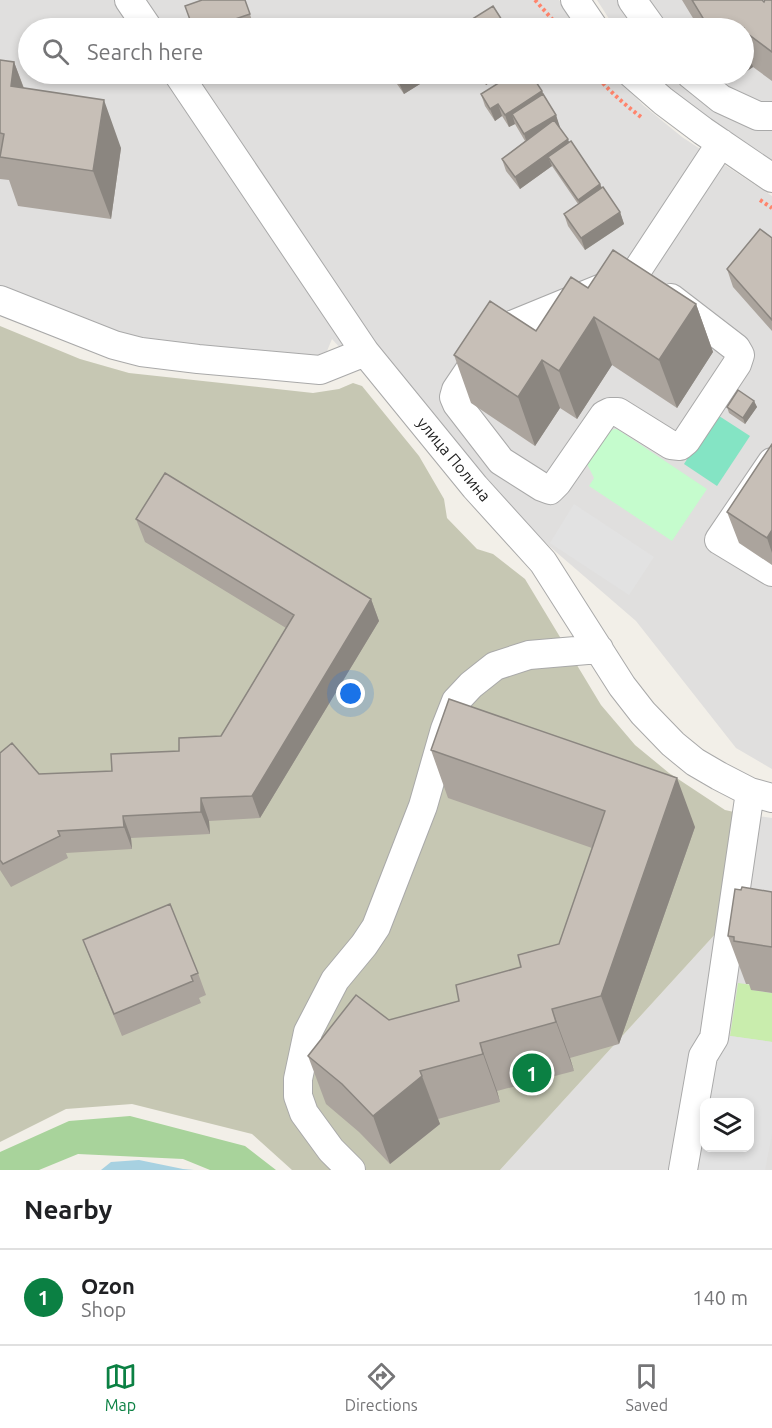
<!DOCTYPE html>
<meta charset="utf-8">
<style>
body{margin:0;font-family:Ubuntu,sans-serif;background:#f6f6f6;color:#202124}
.controls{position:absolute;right:18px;bottom:18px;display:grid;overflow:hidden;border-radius:12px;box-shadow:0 3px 9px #0003}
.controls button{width:54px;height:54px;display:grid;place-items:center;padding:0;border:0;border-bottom:2px solid #e0e0e0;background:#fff;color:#202124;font:30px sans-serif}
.you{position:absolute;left:351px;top:694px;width:21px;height:21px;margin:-15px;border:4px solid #fff;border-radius:50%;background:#1a73e8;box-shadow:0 0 0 9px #1a73e833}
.badge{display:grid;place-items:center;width:39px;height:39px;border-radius:50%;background:#0b8043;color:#fff;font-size:20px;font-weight:700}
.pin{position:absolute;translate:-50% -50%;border:3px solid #fff;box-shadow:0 2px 6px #0006}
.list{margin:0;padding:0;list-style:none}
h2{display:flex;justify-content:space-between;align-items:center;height:78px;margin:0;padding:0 24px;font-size:26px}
h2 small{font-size:20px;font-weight:400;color:#757577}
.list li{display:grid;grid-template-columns:39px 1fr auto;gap:18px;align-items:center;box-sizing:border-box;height:96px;padding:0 24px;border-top:2px solid #e0e0e0}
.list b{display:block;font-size:22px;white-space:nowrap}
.list p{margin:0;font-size:20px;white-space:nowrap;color:#757577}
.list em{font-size:20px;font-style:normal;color:#757577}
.icon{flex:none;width:33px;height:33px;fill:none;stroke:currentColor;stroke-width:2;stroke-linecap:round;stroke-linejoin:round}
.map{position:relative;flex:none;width:772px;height:1170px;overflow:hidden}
.search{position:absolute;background:#fff;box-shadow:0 3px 9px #0003;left:18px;right:18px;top:18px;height:66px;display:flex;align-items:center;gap:15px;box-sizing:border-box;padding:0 21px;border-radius:33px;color:#757577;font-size:22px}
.sheet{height:174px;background:#fff}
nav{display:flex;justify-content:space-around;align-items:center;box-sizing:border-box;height:84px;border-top:2px solid #e0e0e0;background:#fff;font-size:16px;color:#757577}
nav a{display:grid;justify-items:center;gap:3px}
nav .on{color:#0b8043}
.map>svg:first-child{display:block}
.residential{fill:#e0dfde;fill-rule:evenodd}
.construction{fill:#c6c7b3}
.grass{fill:#c9edad}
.forest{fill:#a8d39b}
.park{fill:#c5fccd}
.pitch{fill:#84e4c4}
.parking{fill:#e2e2e2;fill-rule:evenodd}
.water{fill:#a7d1e1}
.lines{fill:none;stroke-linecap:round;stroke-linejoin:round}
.minor-casing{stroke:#a9a9a9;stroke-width:30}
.path{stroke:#ff846c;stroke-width:4;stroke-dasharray:3 3;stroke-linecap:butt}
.minor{stroke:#fff;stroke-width:28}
.wall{fill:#aba49d}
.shaded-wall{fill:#8b8680}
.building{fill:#c7bfb7;stroke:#8b8680;stroke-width:1.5}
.labels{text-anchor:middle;stroke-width:4.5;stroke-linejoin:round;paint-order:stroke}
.street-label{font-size:16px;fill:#222;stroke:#fff}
</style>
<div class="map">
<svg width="772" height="1170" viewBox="0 0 772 1170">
<rect width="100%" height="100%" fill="#f2efe8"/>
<path class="residential" d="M 0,0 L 559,0 L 579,28 L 28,28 L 28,74 L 614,74 L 643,105 L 682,137 L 772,196 L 772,769 L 736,748 L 636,621 L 416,431 L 332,339 L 327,351 L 311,358 L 165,342 L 97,328 L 0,288 Z
M 597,0 L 772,0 L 772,166 L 645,74 L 744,74 L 744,28 L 615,28 Z
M 743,814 L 772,818 L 772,1170 L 500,1170 L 718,931 ZM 704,1102 L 750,1102 L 750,1148 L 704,1148 Z"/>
<path class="construction" d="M 0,326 L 80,359 L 129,373 L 313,393 L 339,389 L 353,383 L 362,386 L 419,456 L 444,499 L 447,518 L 477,549 L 493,554 L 525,579 L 601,705 L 635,745 L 669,773 L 725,810 L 743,814 L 718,931 L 500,1170 L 292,1170 L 252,1134 L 132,1104 L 66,1109 L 0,1142 Z"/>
<path class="grass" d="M 738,983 L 752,985 L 752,990 L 772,993 L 772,1042 L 730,1036 Z"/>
<path class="forest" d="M 130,1116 L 245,1146 L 276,1170 L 210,1170 L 183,1159 L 78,1154 L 39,1170 L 0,1170 L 0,1152 L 69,1121 Z"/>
<path class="park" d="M 617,429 L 707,489 L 672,541 L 589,486 L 594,478 L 586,462 L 608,430 Z"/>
<path class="pitch" d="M 716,414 L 750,436 L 717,486 L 684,464 Z"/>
<path class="parking" d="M 574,504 L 654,557 L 629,595 L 550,543 Z
M 716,1034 L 772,1042 L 772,1134 L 765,1170 L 692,1170 ZM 704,1102 L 750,1102 L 750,1148 L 704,1148 Z"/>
<path class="water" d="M 139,1160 L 183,1169 L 194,1170 L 101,1170 L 111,1162 Z"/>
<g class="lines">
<g class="minor-casing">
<path id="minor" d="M 129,0 L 148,28
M 575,0 L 594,28
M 632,0 L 652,28
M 178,74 L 365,352 L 475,487 L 543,562 L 622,686 L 643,713 L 673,744 L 695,762 L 719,776 L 750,792 L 772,798
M 632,74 L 663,101 L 703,131 L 772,178
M 690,74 L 721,99 L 758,116 L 772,116
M 671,298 L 736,348 L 740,355 L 737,364 L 686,441 L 680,446 L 671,445 L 618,412 L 610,412 L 604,415 L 557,483 L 550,490 L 542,487 L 501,461 L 457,404 L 454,397 L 456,390 L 491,338 L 497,331 L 634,275 L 721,143
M 0,300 L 114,345 L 141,352 L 198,359 L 320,370 L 365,352
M 772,462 L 719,540 L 772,572
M 351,1170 L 331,1150 L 304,1113 L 298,1096 L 298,1079 L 308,1032 L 335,980 L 364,945 L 376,927 L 423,806 L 445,729 L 456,701 L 471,685 L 495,666 L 529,655 L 599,649
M 683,1170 L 703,1056 L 714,1038 L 750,792"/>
</g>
<path class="path" d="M 535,0 L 560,28
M 595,74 C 608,90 624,104 641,117
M 760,200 L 772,208"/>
<use href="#minor" class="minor"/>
</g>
<path class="wall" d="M 245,0 L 254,26 L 247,28 L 193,28 Z
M 682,0 L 762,0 L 764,2 L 772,0 L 772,81 L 753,67 L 744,73 L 744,28 L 699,28 Z
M 0,60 L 14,62 L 24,88 L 121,148 L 111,219 L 18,206 L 9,180 L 0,179 Z
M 390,74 L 436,74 L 404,94 Z
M 478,74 L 504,74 L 486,85 Z
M 542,91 L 544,96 L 556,115 L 559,127 L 569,142 L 620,212 L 624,224 L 585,250 L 568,226 L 564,214 L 578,204 L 552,166 L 520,189 L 506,171 L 502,159 L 525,141 L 515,124 L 509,127 L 502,116 L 495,121 L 485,106 L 481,94 Z
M 772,238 L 772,331 L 733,287 L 727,269 Z
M 588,288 L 696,304 L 713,352 L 677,408 L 612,365 L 577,419 L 560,408 L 535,446 L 471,403 L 454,355 L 536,331 Z
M 754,401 L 757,407 L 745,424 L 729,413 L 727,407 Z
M 772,444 L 772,565 L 739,543 L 727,512 Z
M 136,519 L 371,599 L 379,621 L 260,818 L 209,821 L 210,834 L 131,838 L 132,849 L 66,853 L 68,858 L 11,887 L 0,870 L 0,753 L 39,774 L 112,771 L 179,751 L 221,736 L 286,628 L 145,542 Z
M 431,750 L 695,827 L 619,1044 L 570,1058 L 574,1071 L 497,1091 L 500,1102 L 438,1119 L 440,1124 L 390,1164 L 359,1132 L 326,1104 L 308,1056 L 389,1020 L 459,1001 L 521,967 L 559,944 L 592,848 L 448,798 Z
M 741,890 L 772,892 L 772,993 L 751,990 L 749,984 L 746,984 L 728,936 Z
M 83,940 L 198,973 L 206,995 L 199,998 L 201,1003 L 122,1036 L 92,963 Z"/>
<path class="shaded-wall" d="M 744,40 L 753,67 L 744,73 Z
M 14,62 L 32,111 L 11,86 Z
M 413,74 L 436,74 L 404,94 L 399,83 Z
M 482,74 L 504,74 L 486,85 Z
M 729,74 L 743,74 L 731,81 Z
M 542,91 L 547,103 L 512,114 L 515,124 L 509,127 L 505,115 Z
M 104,100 L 121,148 L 111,219 L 93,171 Z
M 498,104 L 502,116 L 495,121 L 490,109 Z
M 556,115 L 560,127 L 528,146 L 524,134 Z
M 568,139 L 572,151 L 548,157 L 552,166 L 520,189 L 515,177 Z
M 600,184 L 605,196 L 582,211 L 578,200 Z
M 620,212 L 624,224 L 585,250 L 581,238 Z
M 696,304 L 713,352 L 677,408 L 659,360 Z
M 594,317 L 612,365 L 577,419 L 559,371 Z
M 542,360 L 560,408 L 535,446 L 518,397 Z
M 754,401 L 757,407 L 745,424 L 743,418 Z
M 772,530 L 772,553 L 767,538 Z
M 371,599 L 379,621 L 260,818 L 252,796 Z
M 677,778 L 695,827 L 619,1044 L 601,996 Z
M 201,798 L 209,821 L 210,834 L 201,812 Z
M 123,816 L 131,838 L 132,849 L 124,827 Z
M 552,1009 L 570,1058 L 574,1071 L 556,1022 Z
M 480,1043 L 497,1091 L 500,1102 L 483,1054 Z
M 422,1076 L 440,1124 L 390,1164 L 373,1116 Z"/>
<path class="building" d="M 202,0 L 245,0 L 250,14 L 209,28 L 193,28 L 185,6 Z
M 692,0 L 762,0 L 764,2 L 765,0 L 772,0 L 772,52 L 744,31 L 744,28 L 709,28 Z
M 493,6 L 507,28 L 458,28 Z
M 0,60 L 14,62 L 11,86 L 104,100 L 93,171 L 0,157 L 4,134 L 0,133 Z
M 394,74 L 413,74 L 399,83 Z
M 513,74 L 531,74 L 542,91 L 505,115 L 498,104 L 490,109 L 481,94 Z
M 543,94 L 556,115 L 524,134 L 512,114 Z
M 554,120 L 568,139 L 515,177 L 502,159 Z
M 571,141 L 600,184 L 578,200 L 548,157 Z
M 603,187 L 620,212 L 581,238 L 564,214 Z
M 760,229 L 772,238 L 772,320 L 727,269 Z
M 613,250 L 696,304 L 659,360 L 594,317 L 559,371 L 542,360 L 518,397 L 454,355 L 490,301 L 536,331 L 571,277 L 588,288 Z
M 738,390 L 754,401 L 743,418 L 727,407 Z
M 772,444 L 772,530 L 767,538 L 727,512 Z
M 165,473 L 371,599 L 252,796 L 201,798 L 201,812 L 123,816 L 124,827 L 58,831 L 60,836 L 3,864 L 0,860 L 0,753 L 12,743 L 39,774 L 112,771 L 111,754 L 179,751 L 179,738 L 221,736 L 294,615 L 136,519 Z
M 449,699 L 677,778 L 601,996 L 552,1009 L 556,1022 L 480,1043 L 483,1054 L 420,1071 L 422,1076 L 373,1116 L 342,1084 L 308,1056 L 356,995 L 389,1020 L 459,1001 L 456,985 L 521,967 L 518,955 L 559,944 L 605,811 L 431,750 Z
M 742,887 L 772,892 L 772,947 L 734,941 L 734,937 L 728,936 L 735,889 L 741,890 Z
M 170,904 L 198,973 L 191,976 L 193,981 L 114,1014 L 83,940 Z"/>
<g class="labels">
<g class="street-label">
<text transform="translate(454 459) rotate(50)" y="6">улица Полина</text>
</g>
</g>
</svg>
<div class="controls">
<button><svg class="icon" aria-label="layers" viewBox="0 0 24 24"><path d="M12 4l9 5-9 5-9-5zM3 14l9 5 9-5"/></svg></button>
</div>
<div class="you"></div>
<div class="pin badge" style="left:532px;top:1073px">1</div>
<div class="search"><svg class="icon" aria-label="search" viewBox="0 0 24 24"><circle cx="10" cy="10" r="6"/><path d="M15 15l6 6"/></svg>Search here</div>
</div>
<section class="sheet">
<h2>Nearby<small></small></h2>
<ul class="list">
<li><span class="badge">1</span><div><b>Ozon</b><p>Shop</p></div><em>140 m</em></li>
</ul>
</section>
<nav>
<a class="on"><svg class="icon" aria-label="map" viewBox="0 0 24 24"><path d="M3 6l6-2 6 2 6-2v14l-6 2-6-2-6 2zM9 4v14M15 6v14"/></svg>Map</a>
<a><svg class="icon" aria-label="directions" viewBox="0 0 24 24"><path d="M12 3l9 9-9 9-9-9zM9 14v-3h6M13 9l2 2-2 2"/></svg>Directions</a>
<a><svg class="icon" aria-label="saved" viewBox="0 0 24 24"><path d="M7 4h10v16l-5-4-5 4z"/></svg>Saved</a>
</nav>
